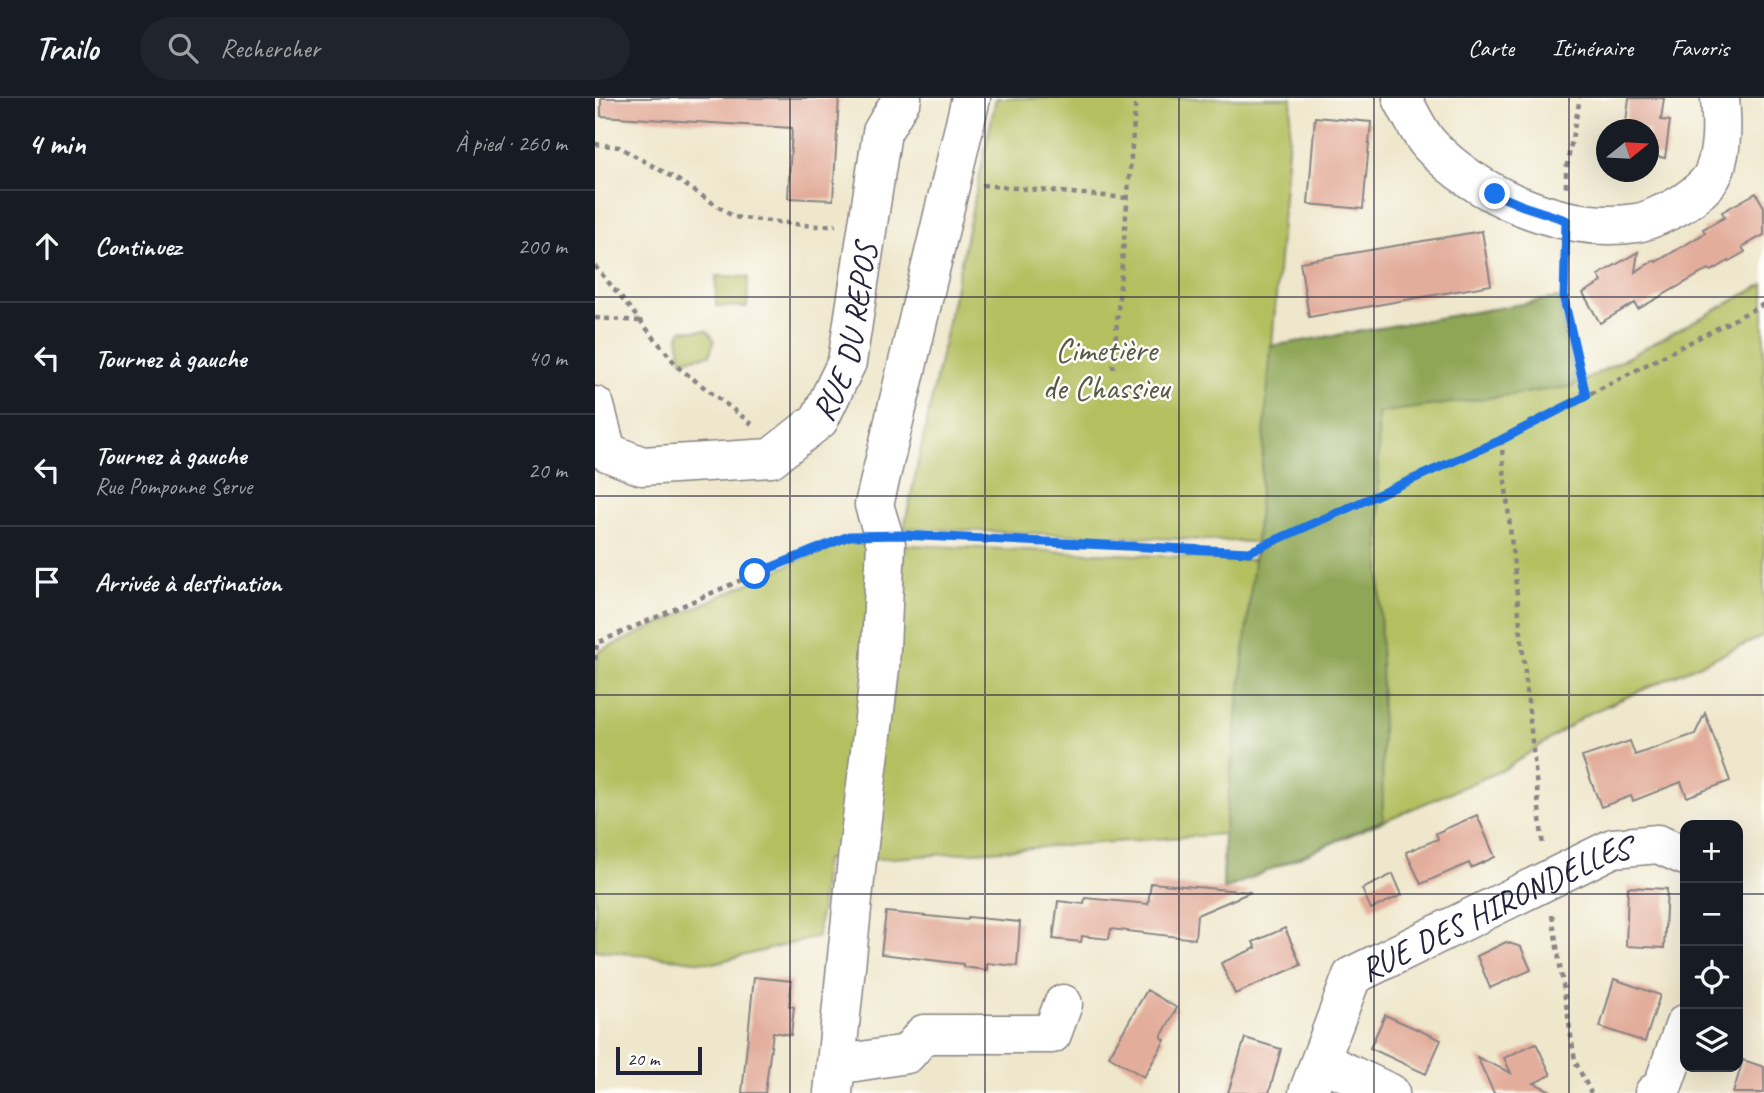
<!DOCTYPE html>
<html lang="fr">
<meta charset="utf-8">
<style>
body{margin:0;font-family:Caveat,sans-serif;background:#20242c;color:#f1f3f6}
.controls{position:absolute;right:21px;bottom:21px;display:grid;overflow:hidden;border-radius:14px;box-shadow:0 7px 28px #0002}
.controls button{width:63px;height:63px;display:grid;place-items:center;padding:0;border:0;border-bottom:2px solid #363941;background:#171b24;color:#f1f3f6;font:35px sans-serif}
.compass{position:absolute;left:1001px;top:21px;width:63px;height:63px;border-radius:50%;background:#171b24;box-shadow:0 7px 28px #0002;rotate:72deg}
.scale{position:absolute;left:21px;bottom:18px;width:86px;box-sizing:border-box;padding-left:7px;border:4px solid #22223b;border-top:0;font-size:19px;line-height:24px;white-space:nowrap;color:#22223b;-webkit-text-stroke:5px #fdfcf7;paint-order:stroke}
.stop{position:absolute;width:21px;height:21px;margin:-16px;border:5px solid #1a73e8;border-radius:50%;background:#fff}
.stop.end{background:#1a73e8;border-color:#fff;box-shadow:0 2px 7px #0008}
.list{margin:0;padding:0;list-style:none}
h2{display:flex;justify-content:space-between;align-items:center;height:91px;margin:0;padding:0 28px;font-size:30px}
h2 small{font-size:23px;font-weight:400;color:#9ea1a6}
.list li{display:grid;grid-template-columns:46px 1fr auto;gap:21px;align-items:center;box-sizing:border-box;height:112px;padding:0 28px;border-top:2px solid #363941}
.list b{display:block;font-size:26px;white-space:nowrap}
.list p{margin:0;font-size:23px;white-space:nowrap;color:#9ea1a6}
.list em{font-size:23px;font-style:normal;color:#9ea1a6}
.icon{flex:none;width:38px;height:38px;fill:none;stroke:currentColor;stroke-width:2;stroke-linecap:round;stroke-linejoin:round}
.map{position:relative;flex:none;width:1169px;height:995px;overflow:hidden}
header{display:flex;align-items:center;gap:42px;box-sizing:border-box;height:98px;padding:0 35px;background:#171b24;border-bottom:2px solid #363941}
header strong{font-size:33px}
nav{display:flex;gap:38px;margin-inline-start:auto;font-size:24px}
.search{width:490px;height:63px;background:#20242c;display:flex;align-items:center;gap:18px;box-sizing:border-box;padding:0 24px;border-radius:38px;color:#9ea1a6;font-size:26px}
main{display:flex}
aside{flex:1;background:#171b24}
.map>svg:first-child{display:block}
.green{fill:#b4bf61;stroke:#6b704e;stroke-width:2}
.forest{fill:#8fa657;stroke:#586449;stroke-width:2}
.building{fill:#e3ad9b}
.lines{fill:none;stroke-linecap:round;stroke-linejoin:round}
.minor-casing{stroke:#888484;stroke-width:41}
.path{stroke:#888484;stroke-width:4.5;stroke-dasharray:5 5;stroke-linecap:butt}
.minor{stroke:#fff;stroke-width:38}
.route{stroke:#1a73e8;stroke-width:9}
.grid{fill:none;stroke:#22223b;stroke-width:2;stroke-opacity:0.55}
.labels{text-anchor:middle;stroke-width:5;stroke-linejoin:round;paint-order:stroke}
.street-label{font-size:33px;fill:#22223b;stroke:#fdfcf7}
.park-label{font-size:33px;fill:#555948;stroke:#fdfcf7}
</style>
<header>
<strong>Trailo</strong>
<div class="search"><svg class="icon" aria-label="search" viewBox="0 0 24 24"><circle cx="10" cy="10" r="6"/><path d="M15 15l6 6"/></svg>Rechercher</div>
<nav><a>Carte</a><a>Itinéraire</a><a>Favoris</a></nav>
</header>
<main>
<aside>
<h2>4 min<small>À pied · 260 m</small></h2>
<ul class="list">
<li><svg class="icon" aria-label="ahead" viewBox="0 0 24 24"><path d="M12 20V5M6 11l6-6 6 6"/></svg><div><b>Continuez</b></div><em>200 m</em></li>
<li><svg class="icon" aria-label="left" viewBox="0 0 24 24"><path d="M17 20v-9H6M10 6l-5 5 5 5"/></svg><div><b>Tournez à gauche</b></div><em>40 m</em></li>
<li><svg class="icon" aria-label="left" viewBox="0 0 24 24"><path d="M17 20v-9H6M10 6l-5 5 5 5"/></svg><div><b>Tournez à gauche</b><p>Rue Pomponne Serve</p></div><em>20 m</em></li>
<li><svg class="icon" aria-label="arrive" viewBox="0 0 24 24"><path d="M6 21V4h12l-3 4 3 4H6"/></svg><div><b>Arrivée à destination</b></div></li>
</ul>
</aside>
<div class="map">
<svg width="1169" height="995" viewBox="0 0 1169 995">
<rect width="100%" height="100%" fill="#fdfcf7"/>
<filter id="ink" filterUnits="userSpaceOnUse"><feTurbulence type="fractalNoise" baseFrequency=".0143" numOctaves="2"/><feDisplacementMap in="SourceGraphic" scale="14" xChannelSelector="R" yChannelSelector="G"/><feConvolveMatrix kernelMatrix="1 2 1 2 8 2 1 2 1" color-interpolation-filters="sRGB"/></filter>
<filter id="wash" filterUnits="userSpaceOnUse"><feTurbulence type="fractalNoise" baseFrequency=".00686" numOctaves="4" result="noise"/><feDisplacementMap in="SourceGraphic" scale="28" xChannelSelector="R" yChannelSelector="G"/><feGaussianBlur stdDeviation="1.57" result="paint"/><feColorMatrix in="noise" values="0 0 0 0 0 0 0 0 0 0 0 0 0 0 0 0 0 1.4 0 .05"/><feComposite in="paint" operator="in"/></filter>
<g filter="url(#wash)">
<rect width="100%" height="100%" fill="#efe7cc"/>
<path class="green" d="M 401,0 L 697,0 L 677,248 L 963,200 L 981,287 L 1169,186 L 1169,538 L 991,617 L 910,671 L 628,792 L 629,736 L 270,762 L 230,761 L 223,839 L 119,865 L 0,852 L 0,581 L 3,554 L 244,444 L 658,462 L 660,444 L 309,430 Z
M 121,178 L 153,179 L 152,209 L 121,208 Z
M 87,232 L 113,233 L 119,242 L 115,257 L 87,262 L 83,239 Z"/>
<path class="forest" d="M 963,200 L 981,288 L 783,315 L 788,722 L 628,792 L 629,736 L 661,444 L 676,248 Z"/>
<g id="blocks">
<path class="building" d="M 6,0 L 244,0 L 238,102 L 193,100 L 197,30 L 6,18 Z
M 1034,0 L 1069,0 L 1066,22 L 1075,23 L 1070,60 L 1054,57 L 1054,62 L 1054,32 L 1030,32 Z
M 720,19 L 776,24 L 768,111 L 713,106 Z
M 1161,95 L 1169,109 L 1169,137 L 1147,149 L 1150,154 L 1116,173 L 1114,171 L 1043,211 L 1040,205 L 1005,225 L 988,195 L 1007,184 L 1003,177 L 1043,154 L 1040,174 L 1060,162 L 1061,164 L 1110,135 L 1108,131 L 1130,119 L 1127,114 Z
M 887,133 L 896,187 L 714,219 L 705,164 Z
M 1110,615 L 1135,683 L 1092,699 L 1086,684 L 1038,703 L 1036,698 L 1006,709 L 987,659 L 1035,643 L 1040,657 L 1100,636 Z
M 882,717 L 900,759 L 876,770 L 874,765 L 826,786 L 811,754 L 843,741 L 841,735 Z
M 798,776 L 807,797 L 776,811 L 767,791 Z
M 556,785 L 656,794 L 602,817 L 600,841 L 516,831 L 514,841 L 487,838 L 486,844 L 458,841 L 463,803 L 489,806 L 490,800 L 553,806 Z
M 1033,789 L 1072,791 L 1069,850 L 1031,848 Z
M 291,814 L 372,822 L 373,819 L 425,824 L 422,868 L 392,865 L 392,872 L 368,869 L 368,866 L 286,856 Z
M 690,830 L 706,867 L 640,896 L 626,865 L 661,850 L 658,844 Z
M 911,844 L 926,849 L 936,872 L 895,890 L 882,858 Z
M 159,879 L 197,883 L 194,908 L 199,909 L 196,937 L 178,934 L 170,995 L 147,995 Z
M 1019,881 L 1065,897 L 1050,944 L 1005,929 Z
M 552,892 L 582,910 L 566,939 L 570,942 L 549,979 L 514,958 Z
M 790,917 L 846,942 L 831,976 L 775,950 Z
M 650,940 L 686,951 L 674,995 L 633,995 Z
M 941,945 L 956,977 L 939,985 L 960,995 L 899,995 L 882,959 L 916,975 L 909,960 Z
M 1148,962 L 1169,969 L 1169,995 L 1138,995 Z"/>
</g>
</g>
<g filter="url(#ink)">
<use href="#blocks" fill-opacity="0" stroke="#888484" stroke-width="2"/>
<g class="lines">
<g class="minor-casing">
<g id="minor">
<path d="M 807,0 C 815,15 823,33 834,46 C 881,98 971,136 1041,125 C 1051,124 1062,118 1071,114 C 1086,108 1113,90 1119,74 C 1128,50 1127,25 1125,0"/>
<path id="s1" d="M 0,308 L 12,354 L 47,368 L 176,360 L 224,322 L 252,264 L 287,34 L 307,0"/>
<path d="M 726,963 L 795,995"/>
<path d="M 241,967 L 312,956 L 329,936 L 457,936 L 468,906"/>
<path d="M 238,995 L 262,762 L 285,570 L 291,446 L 279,407 L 376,0"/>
<path id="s2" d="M 713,995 L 757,878 L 1018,750 L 1063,746 L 1090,758"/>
<path d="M 1059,995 L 1067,990 L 1090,926"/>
</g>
</g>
<path class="path" d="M 0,46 L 24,49 L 83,82 L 139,119 L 218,128 L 241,127
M 387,87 L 533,100
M 971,89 L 971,72 L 985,0
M 970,153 L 969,201 L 991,298
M 0,168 L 84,270 L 157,326
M 0,220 L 45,223
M 518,271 L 541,0
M 906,342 L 948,749
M 321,438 L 654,454 L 906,342 L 1169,206
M 0,562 L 2,545 L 160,476 L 256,438
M 957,817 L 980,963 L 996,995"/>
<use href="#minor" class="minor"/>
</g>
</g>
<g class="lines" filter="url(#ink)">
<path class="route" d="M 160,476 L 254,438 L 307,437 L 654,454 L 906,342 L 991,298 L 969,201 L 971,122 L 928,108 L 900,96"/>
</g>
<path class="grid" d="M 195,0 L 195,995M 390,0 L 390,995M 584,0 L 584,995M 779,0 L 779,995M 974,0 L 974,995M 0,199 L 1169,199M 0,398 L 1169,398M 0,597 L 1169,597M 0,796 L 1090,796M 1143,796 L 1169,796"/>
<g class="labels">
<g class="street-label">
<text dy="12" stroke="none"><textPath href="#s1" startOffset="369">RUE DU REPOS</textPath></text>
<text dy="12" stroke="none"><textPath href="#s2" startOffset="284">RUE DES HIRONDELLES</textPath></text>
</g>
<g class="park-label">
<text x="511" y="263">Cimetière<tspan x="511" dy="38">de Chassieu</tspan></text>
</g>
</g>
</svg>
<div class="controls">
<button>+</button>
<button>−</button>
<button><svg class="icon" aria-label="locate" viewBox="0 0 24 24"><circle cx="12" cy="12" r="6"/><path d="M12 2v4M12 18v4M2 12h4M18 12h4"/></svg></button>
<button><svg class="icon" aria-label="layers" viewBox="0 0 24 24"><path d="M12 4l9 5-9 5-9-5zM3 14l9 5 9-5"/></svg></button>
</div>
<svg class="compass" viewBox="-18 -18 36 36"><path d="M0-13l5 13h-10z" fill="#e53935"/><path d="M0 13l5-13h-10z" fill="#9ea1a6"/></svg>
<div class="scale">20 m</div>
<div class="stop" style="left:160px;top:476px"></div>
<div class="stop end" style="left:900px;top:96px"></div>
</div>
</main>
